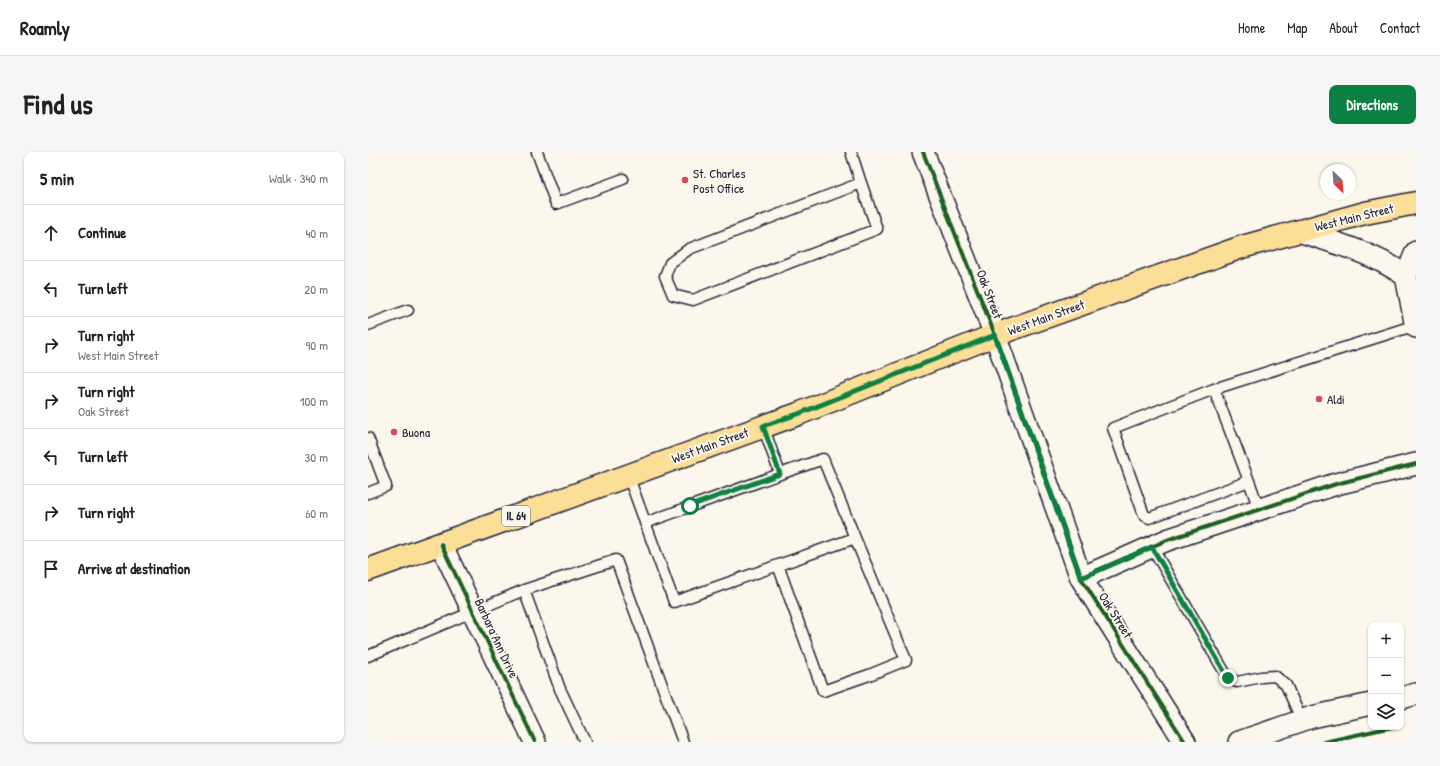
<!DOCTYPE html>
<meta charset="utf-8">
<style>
body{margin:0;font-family:"Patrick Hand",sans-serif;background:#f6f6f6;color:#202124}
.controls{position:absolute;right:12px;bottom:12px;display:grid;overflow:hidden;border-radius:8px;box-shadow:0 1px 3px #0004}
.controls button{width:36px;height:36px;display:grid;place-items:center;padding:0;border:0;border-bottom:1px solid #e0e0e0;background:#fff;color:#202124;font:20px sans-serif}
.compass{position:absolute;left:952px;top:12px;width:36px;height:36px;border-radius:50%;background:#fff;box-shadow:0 1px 3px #0004;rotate:155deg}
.stop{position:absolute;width:12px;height:12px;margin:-9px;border:3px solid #0b8043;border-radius:50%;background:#fff}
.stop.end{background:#0b8043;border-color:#fff;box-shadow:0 1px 4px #0008}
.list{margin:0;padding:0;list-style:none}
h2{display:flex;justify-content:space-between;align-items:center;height:52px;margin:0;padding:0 16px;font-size:17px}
h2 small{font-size:13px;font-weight:400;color:#757577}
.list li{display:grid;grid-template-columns:26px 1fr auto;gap:12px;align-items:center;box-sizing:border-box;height:56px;padding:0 16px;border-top:1px solid #e0e0e0}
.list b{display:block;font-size:15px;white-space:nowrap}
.list p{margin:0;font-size:13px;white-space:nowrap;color:#757577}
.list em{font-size:13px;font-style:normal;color:#757577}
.icon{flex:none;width:22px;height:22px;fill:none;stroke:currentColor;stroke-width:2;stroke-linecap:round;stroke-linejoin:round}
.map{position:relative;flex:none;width:1048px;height:590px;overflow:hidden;border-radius:8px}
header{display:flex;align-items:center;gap:24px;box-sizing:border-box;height:56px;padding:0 20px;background:#fff;border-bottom:1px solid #e0e0e0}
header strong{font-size:19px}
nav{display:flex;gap:22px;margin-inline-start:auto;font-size:14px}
.intro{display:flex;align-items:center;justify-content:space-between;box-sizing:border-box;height:96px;padding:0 24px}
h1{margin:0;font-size:28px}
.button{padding:10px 18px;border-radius:8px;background:#0b8043;color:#fff;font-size:14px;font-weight:700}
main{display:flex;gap:24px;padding:0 24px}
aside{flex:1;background:#fff;border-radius:8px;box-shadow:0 1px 3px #0004}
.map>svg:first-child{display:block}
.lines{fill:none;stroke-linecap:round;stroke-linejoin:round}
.lane-casing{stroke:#22223b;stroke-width:13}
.street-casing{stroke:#22223b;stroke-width:24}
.primary-casing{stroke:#22223b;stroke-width:25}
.lane{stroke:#fbf7ec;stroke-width:10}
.street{stroke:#fbf7ec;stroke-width:21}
.primary{stroke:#fbdf96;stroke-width:22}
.cycleway-casing{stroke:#fbf7ec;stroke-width:6}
.cycleway{stroke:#1b5e20;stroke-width:4}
.route{stroke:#0b8043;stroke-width:5}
.poi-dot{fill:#d1495b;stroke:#fbf7ec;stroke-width:1.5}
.labels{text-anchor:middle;stroke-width:4;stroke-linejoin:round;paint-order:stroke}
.shield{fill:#fbf7ec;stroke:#636270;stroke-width:1}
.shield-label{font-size:12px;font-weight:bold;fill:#22223b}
.poi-label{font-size:13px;fill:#22223b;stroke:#fbf7ec;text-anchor:start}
.street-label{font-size:13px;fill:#22223b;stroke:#fbf7ec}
</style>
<header>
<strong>Roamly</strong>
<nav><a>Home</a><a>Map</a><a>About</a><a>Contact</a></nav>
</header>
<div class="intro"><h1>Find us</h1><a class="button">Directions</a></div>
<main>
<aside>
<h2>5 min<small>Walk · 340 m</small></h2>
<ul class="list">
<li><svg class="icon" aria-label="ahead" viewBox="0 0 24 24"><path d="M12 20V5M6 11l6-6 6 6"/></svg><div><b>Continue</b></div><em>40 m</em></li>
<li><svg class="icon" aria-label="left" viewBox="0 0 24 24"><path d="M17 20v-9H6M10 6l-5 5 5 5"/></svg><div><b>Turn left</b></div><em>20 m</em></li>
<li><svg class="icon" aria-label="right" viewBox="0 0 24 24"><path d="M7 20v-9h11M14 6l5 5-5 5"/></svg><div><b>Turn right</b><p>West Main Street</p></div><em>90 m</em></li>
<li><svg class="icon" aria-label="right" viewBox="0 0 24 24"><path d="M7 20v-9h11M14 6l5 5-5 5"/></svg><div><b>Turn right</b><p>Oak Street</p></div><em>100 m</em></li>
<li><svg class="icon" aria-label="left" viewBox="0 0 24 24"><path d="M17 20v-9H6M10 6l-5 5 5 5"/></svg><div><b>Turn left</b></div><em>30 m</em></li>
<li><svg class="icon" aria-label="right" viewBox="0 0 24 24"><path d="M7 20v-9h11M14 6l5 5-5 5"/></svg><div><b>Turn right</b></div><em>60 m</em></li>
<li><svg class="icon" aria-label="arrive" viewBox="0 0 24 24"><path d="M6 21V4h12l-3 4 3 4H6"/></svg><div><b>Arrive at destination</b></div></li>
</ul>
</aside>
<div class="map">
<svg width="1048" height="590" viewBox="0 0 1048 590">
<rect width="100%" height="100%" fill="#fbf7ec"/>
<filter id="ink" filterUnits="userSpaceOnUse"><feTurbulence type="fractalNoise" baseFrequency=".025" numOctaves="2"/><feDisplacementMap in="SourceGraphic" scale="8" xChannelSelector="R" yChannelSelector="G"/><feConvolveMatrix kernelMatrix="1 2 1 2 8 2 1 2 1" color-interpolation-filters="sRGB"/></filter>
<g filter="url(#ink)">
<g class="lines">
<g class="lane-casing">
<path id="lane" d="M 169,0 L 188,52 L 255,27
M 483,0 L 493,31
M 493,31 L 509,77 L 325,148 L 305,143 L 297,124 L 302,111 L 321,97 Z
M 0,173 L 40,158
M 846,237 L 881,329
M 0,286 L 18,334 L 0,341
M 260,323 L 306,450 L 487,386 L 455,307 L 412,322 L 395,274
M 891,357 L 881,329 L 781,366 L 776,363 L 745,276 L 846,237 L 1048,173
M 277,371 L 412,322
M 784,395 L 860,526 L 869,530 L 893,525 L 907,524 L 918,533 L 934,569
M 410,413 L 455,539 L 501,523 L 538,508 L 487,386
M 156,438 L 192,537 L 217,590
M 0,504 L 156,438 L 248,408 L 315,590"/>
</g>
<g class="street-casing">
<path id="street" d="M 555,0 L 627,183 L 713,426 L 817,590
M 931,79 C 967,91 1006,101 1038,124
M 1048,100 L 1038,124 L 1048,175
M 73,392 L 167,590
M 713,426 L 799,388 L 968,332 L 1048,312
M 1033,546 L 1048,542
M 871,590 L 944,565 L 1003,552"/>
</g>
<g class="primary-casing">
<path id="primary" d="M 0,418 L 430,262 L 627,183 L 874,95 L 997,61 L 1048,51"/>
</g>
<use href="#lane" class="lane"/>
<use href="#street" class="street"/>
<use href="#primary" class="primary"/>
<g class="cycleway-casing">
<path id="cycleway" d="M 555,0 L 627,183 L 713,426 L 817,590
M 73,392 L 167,590
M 713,426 L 799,388 L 968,332 L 1048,312
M 956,590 L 1024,575"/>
</g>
<use href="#cycleway" class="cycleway"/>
</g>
</g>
<g class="lines" filter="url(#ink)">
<path class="route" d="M 322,354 L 412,322 L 395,274 L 430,262 L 627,183 L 713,426 L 784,395 L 860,526"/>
</g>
<g class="poi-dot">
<circle cx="317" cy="28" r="4"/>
<circle cx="951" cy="247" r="4"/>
<circle cx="26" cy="280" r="4"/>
</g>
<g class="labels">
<rect class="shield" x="134" y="354" width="28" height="20" rx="3"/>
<g class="shield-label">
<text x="148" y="368">IL 64</text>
</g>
<g class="poi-label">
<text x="325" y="26">St. Charles<tspan x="325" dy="15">Post Office</tspan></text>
<text x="959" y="252">Aldi</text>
<text x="34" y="285">Buona</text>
</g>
<g class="street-label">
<text transform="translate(986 65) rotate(-14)" y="5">West Main Street</text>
<text transform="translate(622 142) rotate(69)" y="5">Oak Street</text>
<text transform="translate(678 165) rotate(-20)" y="5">West Main Street</text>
<text transform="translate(342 293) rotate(-20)" y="5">West Main Street</text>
<text transform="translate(748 463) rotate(58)" y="5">Oak Street</text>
<text transform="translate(129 486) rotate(65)" y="5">Barbara Ann Drive</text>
</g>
</g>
</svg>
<div class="controls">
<button>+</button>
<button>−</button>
<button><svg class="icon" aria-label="layers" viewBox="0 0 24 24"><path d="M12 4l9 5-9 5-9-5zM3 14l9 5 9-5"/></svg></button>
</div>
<svg class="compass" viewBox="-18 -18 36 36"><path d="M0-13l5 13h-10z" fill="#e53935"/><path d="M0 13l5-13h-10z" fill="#757577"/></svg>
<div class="stop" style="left:322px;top:354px"></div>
<div class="stop end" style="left:860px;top:526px"></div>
</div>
</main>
